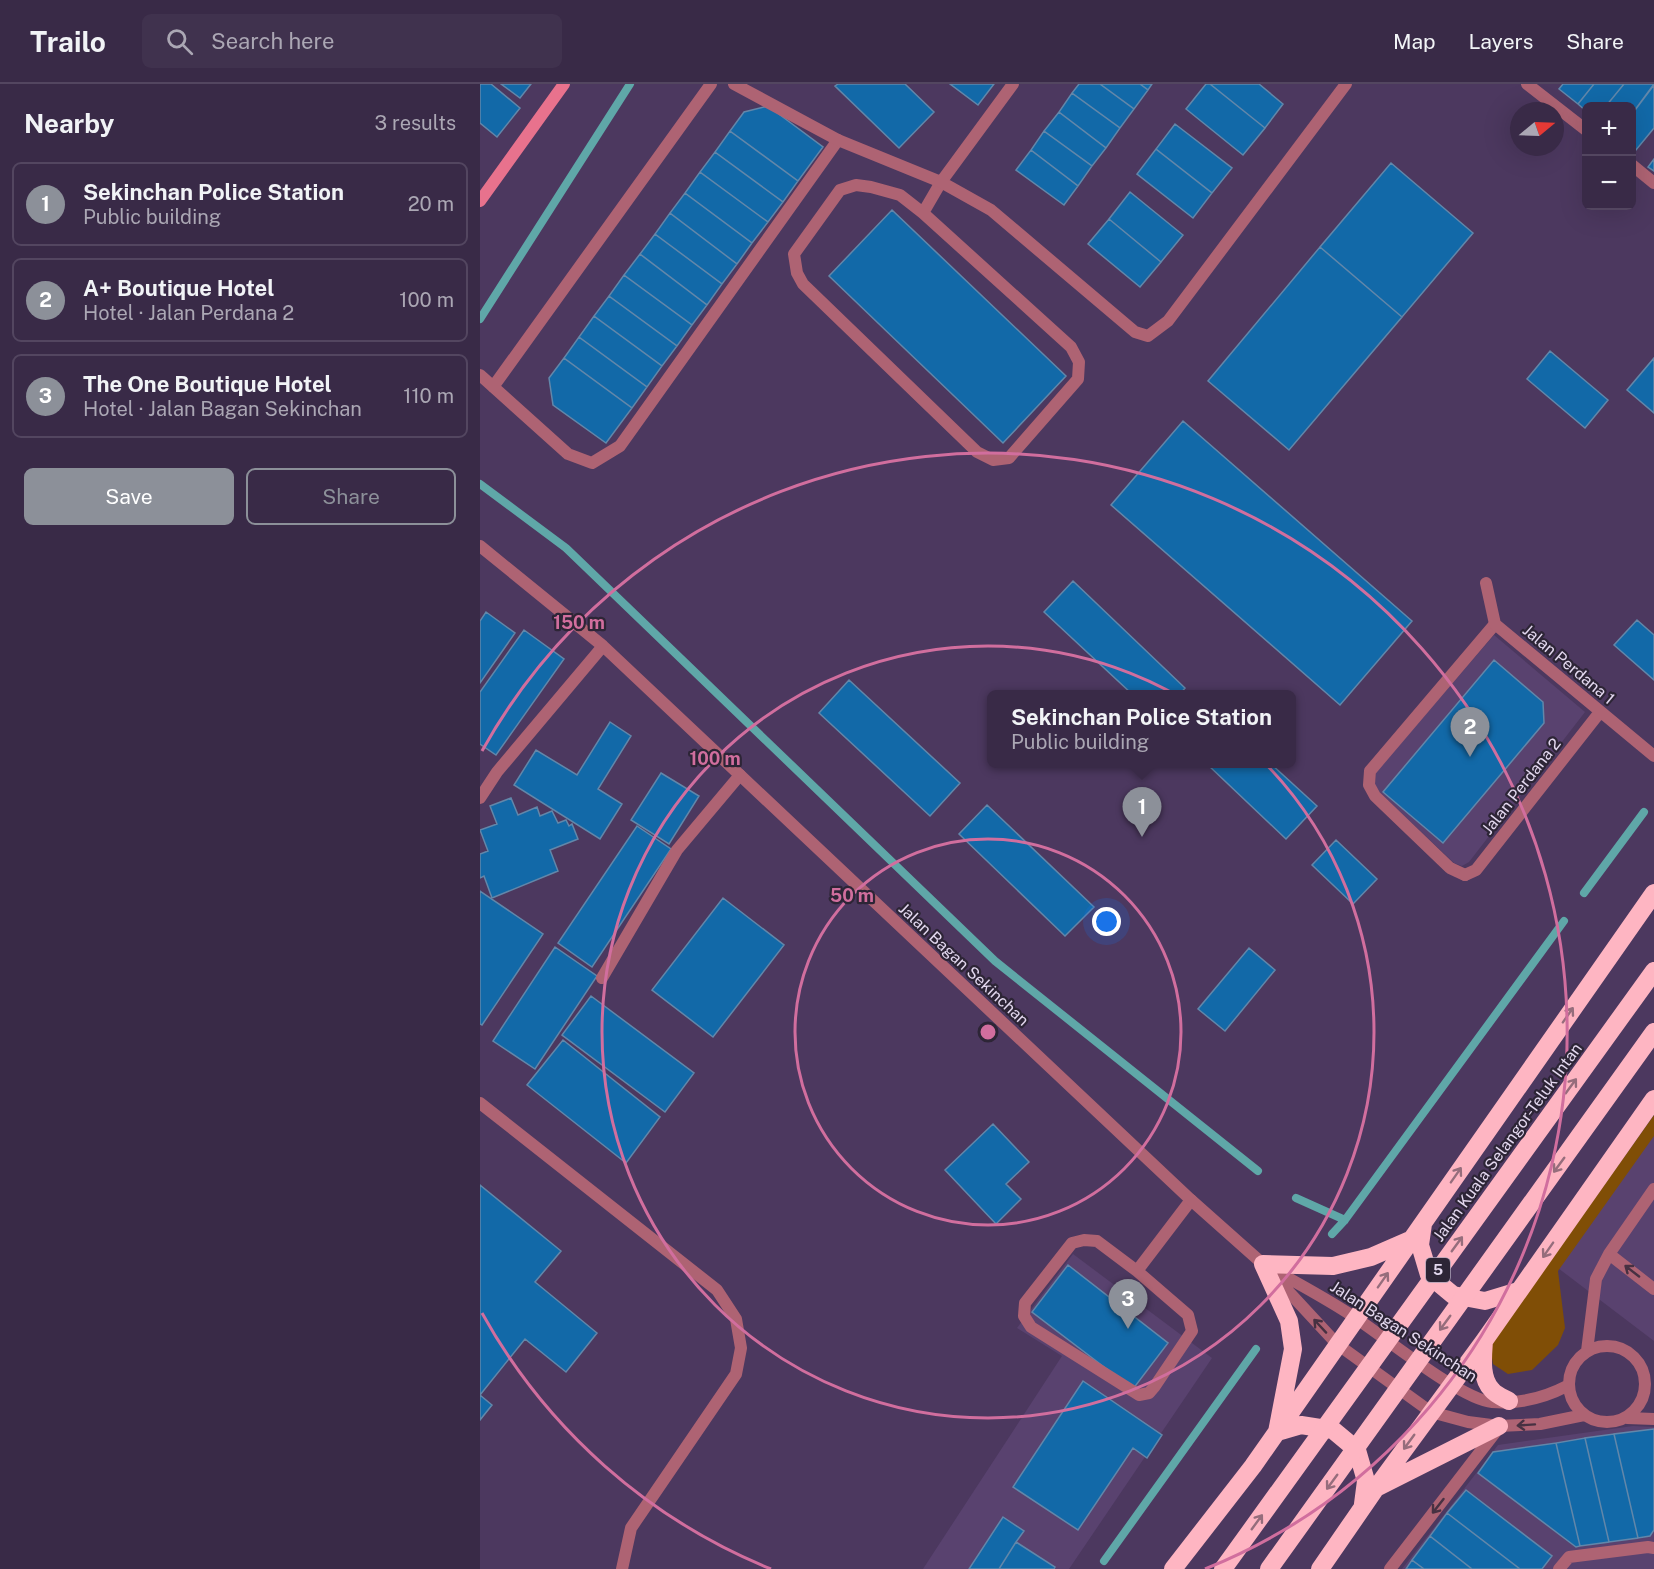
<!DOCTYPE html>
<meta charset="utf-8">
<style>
body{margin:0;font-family:"Public Sans",sans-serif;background:#40324e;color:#f1f3f6}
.controls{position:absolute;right:18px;top:18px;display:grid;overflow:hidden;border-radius:9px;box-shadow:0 6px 24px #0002}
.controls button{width:54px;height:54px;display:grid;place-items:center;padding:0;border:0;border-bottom:2px solid #534660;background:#392a47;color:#f1f3f6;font:30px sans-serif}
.compass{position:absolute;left:1030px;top:18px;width:54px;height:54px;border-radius:50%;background:#392a47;box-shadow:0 6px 24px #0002;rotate:71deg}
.you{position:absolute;left:627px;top:838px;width:21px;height:21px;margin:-15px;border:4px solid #fff;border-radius:50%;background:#1a73e8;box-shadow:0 0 0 9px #1a73e833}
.badge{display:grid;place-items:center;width:39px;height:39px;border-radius:50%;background:#8c9099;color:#fff;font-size:20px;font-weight:700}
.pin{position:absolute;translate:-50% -50px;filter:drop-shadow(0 2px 3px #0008)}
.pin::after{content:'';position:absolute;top:32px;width:21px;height:18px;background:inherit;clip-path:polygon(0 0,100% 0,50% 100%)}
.popup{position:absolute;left:507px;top:606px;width:309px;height:78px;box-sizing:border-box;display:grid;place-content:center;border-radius:9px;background:#392a47;filter:drop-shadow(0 2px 4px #0005);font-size:20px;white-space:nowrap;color:#aba7b4}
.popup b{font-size:22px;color:#f1f3f6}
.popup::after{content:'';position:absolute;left:50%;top:100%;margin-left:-12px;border:12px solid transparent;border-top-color:#392a47}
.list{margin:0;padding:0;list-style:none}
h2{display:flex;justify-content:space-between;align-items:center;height:78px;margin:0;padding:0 24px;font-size:26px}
h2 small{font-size:20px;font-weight:400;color:#aba7b4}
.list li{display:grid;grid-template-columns:39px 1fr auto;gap:18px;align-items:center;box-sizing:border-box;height:84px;margin:0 12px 12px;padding:0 12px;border:2px solid #534660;border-radius:9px}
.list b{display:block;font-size:22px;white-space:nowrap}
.list p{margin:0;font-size:20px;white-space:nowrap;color:#aba7b4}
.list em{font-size:20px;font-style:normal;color:#aba7b4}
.actions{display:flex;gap:12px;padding:18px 24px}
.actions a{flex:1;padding:14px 0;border:2px solid #8c9099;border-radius:9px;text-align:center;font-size:21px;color:#8c9099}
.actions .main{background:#8c9099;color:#fff}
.icon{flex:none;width:33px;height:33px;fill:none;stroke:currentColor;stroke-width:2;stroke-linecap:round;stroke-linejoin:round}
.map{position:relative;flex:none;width:1174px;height:1485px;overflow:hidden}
header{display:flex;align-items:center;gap:36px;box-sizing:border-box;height:84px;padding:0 30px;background:#392a47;border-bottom:2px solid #534660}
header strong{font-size:28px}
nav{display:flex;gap:33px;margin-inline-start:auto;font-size:21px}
.search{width:420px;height:54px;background:#40324e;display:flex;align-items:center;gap:15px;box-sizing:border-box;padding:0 21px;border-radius:9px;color:#aba7b4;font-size:22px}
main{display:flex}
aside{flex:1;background:#392a47}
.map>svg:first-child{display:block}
.built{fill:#59426f}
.green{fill:#804e06}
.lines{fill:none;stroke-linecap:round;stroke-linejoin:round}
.stream{stroke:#5fa7a8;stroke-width:8}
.building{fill:#1269a8;stroke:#6287aa;stroke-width:1.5}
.lane{stroke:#ae6373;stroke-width:12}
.street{stroke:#ae6373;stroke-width:12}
.secondary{stroke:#e8728d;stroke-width:12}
.highway{stroke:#feb5c2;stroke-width:18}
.highway-bridge{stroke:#feb5c2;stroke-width:18}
.oneway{stroke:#966d7c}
.oneway2{stroke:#473142}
.ring{fill:none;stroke:#d16e9e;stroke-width:3}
.labels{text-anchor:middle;stroke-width:4.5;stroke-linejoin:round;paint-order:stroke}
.shield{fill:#2d2536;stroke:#aca2b8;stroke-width:1.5}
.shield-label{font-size:15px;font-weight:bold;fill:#e3d8ef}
.street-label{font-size:16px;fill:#e3d8ef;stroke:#2d2536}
.centre{fill:#d16e9e;stroke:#2d2536;stroke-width:3}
.ring-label{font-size:18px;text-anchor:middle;font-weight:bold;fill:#d16e9e;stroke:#2d2536;stroke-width:4.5;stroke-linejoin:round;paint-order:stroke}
</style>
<header>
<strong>Trailo</strong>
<div class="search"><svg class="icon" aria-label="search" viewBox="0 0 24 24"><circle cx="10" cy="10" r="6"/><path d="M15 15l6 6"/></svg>Search here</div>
<nav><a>Map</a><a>Layers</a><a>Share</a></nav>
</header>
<main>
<aside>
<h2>Nearby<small>3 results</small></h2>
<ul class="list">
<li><span class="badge">1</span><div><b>Sekinchan Police Station</b><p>Public building</p></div><em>20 m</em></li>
<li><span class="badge">2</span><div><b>A+ Boutique Hotel</b><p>Hotel · Jalan Perdana 2</p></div><em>100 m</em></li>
<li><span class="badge">3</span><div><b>The One Boutique Hotel</b><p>Hotel · Jalan Bagan Sekinchan</p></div><em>110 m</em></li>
</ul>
<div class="actions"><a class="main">Save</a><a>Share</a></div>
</aside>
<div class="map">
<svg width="1174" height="1485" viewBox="0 0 1174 1485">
<rect width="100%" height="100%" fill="#4c385f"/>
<path class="built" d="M 1014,551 L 1105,628 L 989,778 L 982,782 L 974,779 L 900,709 L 895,701 L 896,688 Z
M 1174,1048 L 1174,1257 L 1074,1181 Z
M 593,1170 L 732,1274 L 589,1485 L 443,1485 L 582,1272 L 537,1244 Z
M 1153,1342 L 1174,1343 L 1174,1485 L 922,1485 L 1018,1361 Z"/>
<path class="green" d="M 1174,1031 L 1174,1052 L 1078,1187 L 1085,1244 L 1078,1261 L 1052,1286 L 1028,1290 L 1013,1280 L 1010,1262 Z"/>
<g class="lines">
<path class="stream" d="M 0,235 L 150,0
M 0,400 L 86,464 L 515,877 L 778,1087
M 1104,809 L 1164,728
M 816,1114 L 865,1136
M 852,1150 L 865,1136 L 1084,837
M 624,1477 L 776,1265"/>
</g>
<path class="building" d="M 0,0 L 11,0 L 40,24 L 17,53 L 0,39 Z
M 21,0 L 51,0 L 40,14 Z
M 358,0 L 425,0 L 454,28 L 419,64 L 355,2 Z
M 470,0 L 514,0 L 498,21 Z
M 599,0 L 620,0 L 654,25 L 640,44 L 592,9 Z
M 620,0 L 660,0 L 668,6 L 654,25 Z
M 660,0 L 672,0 L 668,6 Z
M 726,0 L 730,0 L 785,44 L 763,71 L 706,25 Z
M 730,0 L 779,0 L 803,20 L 785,44 Z
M 1083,0 L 1114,0 L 1098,20 L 1079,5 Z
M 1114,0 L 1144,0 L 1126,22 L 1106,22 L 1106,27 L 1098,20 Z
M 1144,0 L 1174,0 L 1152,30 L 1152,22 L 1126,22 Z
M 1174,1 L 1174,44 L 1156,66 L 1152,62 L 1152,30 Z
M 592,9 L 640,44 L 626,64 L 579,28 Z
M 288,22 L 343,63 L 318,97 L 250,47 L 264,28 Z
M 579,28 L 626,64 L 612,82 L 564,47 Z
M 695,40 L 752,84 L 732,109 L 676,65 Z
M 250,47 L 318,97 L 303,118 L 235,68 Z
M 564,47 L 612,82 L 598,102 L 551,66 Z
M 676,65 L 732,109 L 713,134 L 657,90 Z
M 551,66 L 598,102 L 584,121 L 536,86 Z
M 235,68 L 303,118 L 288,138 L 220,88 Z
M 1174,75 L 1174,87 L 1168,83 Z
M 911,79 L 993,149 L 922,233 L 840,163 Z
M 220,88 L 288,138 L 272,159 L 205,109 Z
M 650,108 L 703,151 L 681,178 L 629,135 Z
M 205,109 L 272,159 L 257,180 L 190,129 Z
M 412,126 L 586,292 L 523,359 L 349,192 Z
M 190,129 L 257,180 L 242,200 L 175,150 Z
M 629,135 L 681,178 L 660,203 L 608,160 Z
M 175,150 L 242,200 L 227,221 L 160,170 Z
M 840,163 L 922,233 L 809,366 L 728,297 Z
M 160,170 L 227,221 L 212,241 L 144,191 Z
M 144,191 L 212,241 L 197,262 L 129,212 Z
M 129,212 L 197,262 L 182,282 L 114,232 Z
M 114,232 L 182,282 L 167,303 L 99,253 Z
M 99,253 L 167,303 L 152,324 L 84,274 Z
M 1070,267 L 1128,316 L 1105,344 L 1047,295 Z
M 84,274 L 152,324 L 126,359 L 73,321 L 69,294 Z
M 1174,274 L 1174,329 L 1147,306 Z
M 703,337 L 932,537 L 860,621 L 631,421 Z
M 593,497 L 705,604 L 700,610 L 652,610 L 564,528 Z
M 6,528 L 35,549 L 0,599 L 0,537 Z
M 1157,536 L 1174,551 L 1174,596 L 1134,561 Z
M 44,546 L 84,575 L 16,671 L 0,660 L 0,608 Z
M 1014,576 L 1063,618 L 1064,639 L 963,759 L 903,708 Z
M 369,596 L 480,699 L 450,732 L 339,629 Z
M 130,638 L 151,652 L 118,705 L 142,720 L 120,755 L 34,701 L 56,666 L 97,691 Z
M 727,680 L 791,680 L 837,722 L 806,755 Z
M 181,689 L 219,712 L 189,760 L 151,736 Z
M 31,714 L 38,731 L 57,723 L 60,732 L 72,727 L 78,739 L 86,736 L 89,742 L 92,740 L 98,755 L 70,766 L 78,787 L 12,814 L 4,792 L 0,794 L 0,770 L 8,767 L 0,746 L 17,740 L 10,722 Z
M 507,721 L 614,823 L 585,852 L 479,750 Z
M 157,742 L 191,765 L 112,883 L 78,859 Z
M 856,756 L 897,795 L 873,820 L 832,781 Z
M 0,807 L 63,850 L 2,941 L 0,940 Z
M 243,814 L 304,861 L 233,953 L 172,906 Z
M 75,863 L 117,892 L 55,985 L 13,957 Z
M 769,864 L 795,886 L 745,947 L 718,925 Z
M 111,912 L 214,989 L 185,1028 L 82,951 Z
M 83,956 L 180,1033 L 146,1079 L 47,1001 Z
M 513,1040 L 549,1078 L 526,1100 L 541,1115 L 516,1140 L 465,1086 Z
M 0,1101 L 81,1167 L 55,1198 L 117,1249 L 86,1288 L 45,1255 L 0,1311 L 12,1321 L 0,1336 Z
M 588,1181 L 688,1259 L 653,1305 L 552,1228 Z
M 603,1297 L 682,1351 L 667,1374 L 653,1364 L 598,1446 L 533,1403 Z
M 1174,1345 L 1174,1446 L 1170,1452 L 1158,1454 L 1134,1350 Z
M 1134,1350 L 1158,1454 L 1129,1458 L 1105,1354 Z
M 1105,1354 L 1129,1458 L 1100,1462 L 1076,1359 Z
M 1076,1359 L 1100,1462 L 1096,1463 L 998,1389 L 1013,1368 Z
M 986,1406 L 1072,1472 L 1062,1485 L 1040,1485 L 967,1429 Z
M 967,1429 L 1040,1485 L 992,1485 L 950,1452 Z
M 523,1433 L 544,1447 L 536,1458 L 519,1485 L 489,1485 Z
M 950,1452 L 992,1485 L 944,1485 L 932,1476 Z
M 536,1458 L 575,1483 L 574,1485 L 519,1485 Z
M 932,1476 L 944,1485 L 926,1485 Z"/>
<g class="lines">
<path class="lane" d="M 443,129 L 420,111 L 391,103 L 376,101 L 360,106 L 314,170 L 317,189 L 323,200 L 497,368 L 513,376 L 529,374 L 598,295 L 599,278 L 591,263 L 443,129 L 461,98
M 0,291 L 88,370 L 112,379 L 140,362 L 358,56
M 13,303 L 231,0
M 985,791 L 970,784 L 895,712 L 889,701 L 890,687 L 1015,540
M 122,894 L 197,766 L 260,691
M 657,1187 L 708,1231 L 712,1247 L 675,1302 L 669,1309 L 659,1311 L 551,1243 L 544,1232 L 545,1219 L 592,1159 L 604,1156 L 617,1157 L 657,1187 L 711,1116
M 1079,1485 L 1089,1473 L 1168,1463 L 1174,1464"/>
<path class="street" d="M 254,0 L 358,56 L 461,98 L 511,126 L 655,248 L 668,252 L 688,237 L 866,0
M 1047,0 L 1106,46
M 1152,81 L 1174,99
M 461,98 L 533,0
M 0,462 L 123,562 L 711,1116 L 783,1180 L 857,1260 L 951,1328 L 988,1338 L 1019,1342 L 1060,1340 L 1104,1331
M 1006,499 L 1015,540 L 1174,672
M 0,714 L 17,688 L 123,562
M 985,791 L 996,786 L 1120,628
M 0,1019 L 237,1206 L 256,1235 L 261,1264 L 256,1290 L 151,1444 L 142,1485
M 1129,1170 L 1174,1205
M 794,1186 C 822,1202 851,1217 877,1235 C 906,1254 982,1316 1012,1318 C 1038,1320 1064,1314 1087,1302
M1089 1300a38 38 0 1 1 76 0a38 38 0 1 1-76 0Z
M 1107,1267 L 1116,1195 L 1129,1170 L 1174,1105
M 1147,1334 L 1174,1335
M 910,1485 L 1017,1346"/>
<path class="secondary" d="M 0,117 L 84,0"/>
<path class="highway" d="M 943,1140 L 940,1161 L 949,1191 L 973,1211 L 1005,1217 L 1038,1207
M 1004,1257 C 1003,1272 1000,1294 1012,1306 C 1016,1311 1024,1314 1029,1317
M 898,1403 L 1019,1342
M 883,1420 L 886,1397 L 877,1366 L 853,1346 L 821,1341 L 797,1348 L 813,1265 L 809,1237 L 783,1180 L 853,1182 L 891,1173 L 930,1156
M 693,1485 L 773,1382 L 1174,809
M 840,1485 L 896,1404 L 1004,1257 L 1174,1015"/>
<path class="highway-bridge" d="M 743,1485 L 1174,887
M 789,1485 L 1174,948"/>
</g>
<defs><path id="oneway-shaft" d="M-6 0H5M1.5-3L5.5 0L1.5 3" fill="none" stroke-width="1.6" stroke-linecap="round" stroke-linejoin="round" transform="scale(1.5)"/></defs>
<g class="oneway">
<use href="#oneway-shaft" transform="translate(1088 931) rotate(-55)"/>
<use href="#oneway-shaft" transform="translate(1091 1002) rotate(-54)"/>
<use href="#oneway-shaft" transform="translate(1079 1081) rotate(126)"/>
<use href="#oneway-shaft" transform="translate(976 1091) rotate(-55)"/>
<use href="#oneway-shaft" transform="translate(977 1160) rotate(-54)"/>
<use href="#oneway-shaft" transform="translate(1068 1166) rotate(125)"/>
<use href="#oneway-shaft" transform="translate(903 1196) rotate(-55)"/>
<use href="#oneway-shaft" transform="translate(965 1239) rotate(126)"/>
<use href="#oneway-shaft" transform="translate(929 1358) rotate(126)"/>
<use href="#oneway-shaft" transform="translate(852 1398) rotate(126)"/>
<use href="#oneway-shaft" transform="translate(777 1438) rotate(-54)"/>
</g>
<g class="oneway2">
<use href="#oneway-shaft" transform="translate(1152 1187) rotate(-142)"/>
<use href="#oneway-shaft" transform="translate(840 1242) rotate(-133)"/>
<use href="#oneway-shaft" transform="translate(1046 1341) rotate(176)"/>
<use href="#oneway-shaft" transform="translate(958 1422) rotate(128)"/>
</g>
<g class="ring">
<circle cx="508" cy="948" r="193"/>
<circle cx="508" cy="948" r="386"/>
<path d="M291 1485A579 579 0 0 1 2 1229M2 667A579 579 0 1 1 725 1485"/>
</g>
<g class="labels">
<rect class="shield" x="946" y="1174" width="24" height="24" rx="4.5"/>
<g class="shield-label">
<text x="958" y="1191">5</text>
</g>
<g class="street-label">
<text transform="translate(1089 580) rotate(40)" y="6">Jalan Perdana 1</text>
<text transform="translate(1041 702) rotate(-52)" y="6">Jalan Perdana 2</text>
<text transform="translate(484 880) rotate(43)" y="6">Jalan Bagan Sekinchan</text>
<text transform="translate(1027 1058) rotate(-54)" y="6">Jalan Kuala Selangor-Teluk Intan</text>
<text transform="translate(924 1247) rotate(33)" y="6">Jalan Bagan Sekinchan</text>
</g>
</g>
<circle cx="508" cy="948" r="9" class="centre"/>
<g class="ring-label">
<text x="99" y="545">150 m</text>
<text x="235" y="681">100 m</text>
<text x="372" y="818">50 m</text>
</g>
</svg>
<div class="controls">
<button>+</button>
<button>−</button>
</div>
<svg class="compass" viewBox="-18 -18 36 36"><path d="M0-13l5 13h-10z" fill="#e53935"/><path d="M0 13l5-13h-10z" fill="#aba7b4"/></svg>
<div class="you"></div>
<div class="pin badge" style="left:662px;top:753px">1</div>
<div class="popup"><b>Sekinchan Police Station</b>Public building</div>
<div class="pin badge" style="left:990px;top:673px">2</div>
<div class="pin badge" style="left:648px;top:1245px">3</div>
</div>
</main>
